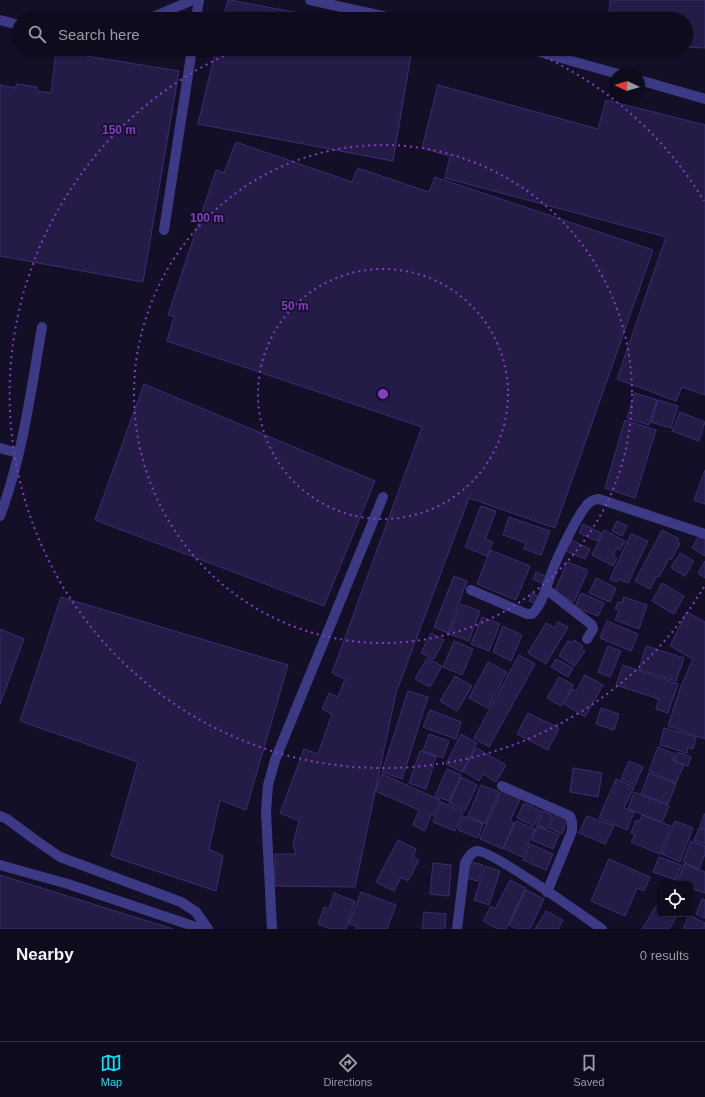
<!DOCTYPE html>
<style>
body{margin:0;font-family:Arial,sans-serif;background:#171425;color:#f1f3f6}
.controls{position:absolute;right:12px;bottom:12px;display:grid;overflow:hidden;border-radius:6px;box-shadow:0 1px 3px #0004}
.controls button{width:36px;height:36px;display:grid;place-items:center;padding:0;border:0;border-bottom:1px solid #2e2b3b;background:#0e0b1c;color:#f1f3f6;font:20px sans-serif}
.compass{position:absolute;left:609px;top:68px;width:36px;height:36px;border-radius:50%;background:#0e0b1c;box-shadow:0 1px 3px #0004;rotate:274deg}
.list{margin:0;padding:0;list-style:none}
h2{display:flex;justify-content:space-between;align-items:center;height:52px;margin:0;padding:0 16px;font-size:17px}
h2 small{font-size:13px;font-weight:400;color:#9b9ba3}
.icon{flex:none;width:22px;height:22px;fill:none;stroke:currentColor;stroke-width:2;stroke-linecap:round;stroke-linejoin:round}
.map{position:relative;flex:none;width:705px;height:929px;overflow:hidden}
.search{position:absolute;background:#0e0b1c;box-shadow:0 1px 3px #0004;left:12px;right:12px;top:12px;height:44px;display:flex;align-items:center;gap:10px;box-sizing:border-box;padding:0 14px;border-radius:22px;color:#9b9ba3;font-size:15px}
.sheet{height:112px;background:#0e0b1c}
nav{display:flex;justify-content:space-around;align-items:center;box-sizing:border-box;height:56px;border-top:1px solid #2e2b3b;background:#0e0b1c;font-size:11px;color:#9b9ba3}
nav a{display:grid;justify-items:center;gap:2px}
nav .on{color:#00e5ff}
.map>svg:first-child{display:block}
.building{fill:#241b47;stroke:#3b2d73}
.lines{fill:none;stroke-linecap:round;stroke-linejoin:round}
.minor{stroke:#3d3a85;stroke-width:10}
.ring{fill:none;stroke:#843dc5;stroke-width:2;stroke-dasharray:2 4}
.centre{fill:#843dc5;stroke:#130f26;stroke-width:2}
.ring-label{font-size:12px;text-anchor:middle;font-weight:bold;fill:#843dc5;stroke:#130f26;stroke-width:3;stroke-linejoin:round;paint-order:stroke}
</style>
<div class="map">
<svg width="705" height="929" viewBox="0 0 705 929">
<rect width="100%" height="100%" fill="#130f26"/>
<path class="building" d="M 228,0 L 230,0 L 330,19 L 223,19 Z
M 610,0 L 705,0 L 705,48 L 686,47 L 686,19 L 621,19 L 621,18 L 609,17 Z
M 216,49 L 412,49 L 393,161 L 198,124 Z
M 56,51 L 179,71 L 143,282 L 0,256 L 0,85 L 16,88 L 16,84 L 37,87 L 37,91 L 51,93 Z
M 438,85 L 598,129 L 606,100 L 705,125 L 705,395 L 682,387 L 676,401 L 617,379 L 666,237 L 445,178 L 450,156 L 422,148 Z
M 236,142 L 352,182 L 358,168 L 429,192 L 435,177 L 653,250 L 555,528 L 469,498 L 396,693 L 355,887 L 275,886 L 275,854 L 296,854 L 293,845 L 299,821 L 280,813 L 304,749 L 318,754 L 332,714 L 322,709 L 329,693 L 338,697 L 345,679 L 332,673 L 422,427 L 167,341 L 174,317 L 168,315 L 216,170 L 224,173 Z
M 144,384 L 375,481 L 324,606 L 95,520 Z
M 635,393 L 657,400 L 649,425 L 627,418 Z
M 658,400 L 678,406 L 671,428 L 651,422 Z
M 680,412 L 705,422 L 699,441 L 672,431 Z
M 625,420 L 656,430 L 635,498 L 605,488 Z
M 705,470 L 705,504 L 694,500 Z
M 481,506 L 496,511 L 485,539 L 493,542 L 487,556 L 465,547 Z
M 509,517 L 550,531 L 541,555 L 524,549 L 526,543 L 503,535 Z
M 617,521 L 627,526 L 622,536 L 612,531 Z
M 583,524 L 601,533 L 597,541 L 579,533 Z
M 604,530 L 625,541 L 620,550 L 617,548 L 613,556 L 617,558 L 613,566 L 592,555 Z
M 662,530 L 679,539 L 677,542 L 680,543 L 671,560 L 669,558 L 659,577 L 657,576 L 650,589 L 635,581 Z
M 631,534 L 648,541 L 628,583 L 618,579 L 617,582 L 610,579 Z
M 700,534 L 705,537 L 705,556 L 692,548 Z
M 571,540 L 590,549 L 585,559 L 566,551 Z
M 490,550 L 530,566 L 516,600 L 477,584 Z
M 680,553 L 694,561 L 685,576 L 671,568 Z
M 705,561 L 705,578 L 698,573 Z
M 567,562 L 588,570 L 574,602 L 554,593 Z
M 536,572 L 547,577 L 544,584 L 533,579 Z
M 454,576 L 467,581 L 448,633 L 434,627 Z
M 596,578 L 616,588 L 610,602 L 589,593 Z
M 662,583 L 684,596 L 674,614 L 652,601 Z
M 532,593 L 538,596 L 535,603 L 529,601 Z
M 581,593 L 604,603 L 598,616 L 575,607 Z
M 61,597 L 288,665 L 246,810 L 220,800 L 209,849 L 223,856 L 216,891 L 111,856 L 138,762 L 20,721 Z
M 624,597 L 647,605 L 639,629 L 615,620 L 619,610 L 615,609 L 618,602 L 622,603 Z
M 461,604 L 480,611 L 469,641 L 449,634 Z
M 687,612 L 705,622 L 705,739 L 668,726 L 681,686 L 693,659 L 670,646 Z
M 482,617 L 500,624 L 489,651 L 471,644 Z
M 607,621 L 638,634 L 631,651 L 600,638 Z
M 558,622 L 568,627 L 546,664 L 528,653 L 546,623 L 555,628 Z
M 503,626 L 522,635 L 511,661 L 493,652 Z
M 0,629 L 24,639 L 0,704 Z
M 431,633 L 444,640 L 434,659 L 421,653 Z
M 574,640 L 583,646 L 581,649 L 585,651 L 575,666 L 559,656 L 568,641 L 572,643 Z
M 454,641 L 473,649 L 462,675 L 443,667 Z
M 608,646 L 621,651 L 610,677 L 598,672 Z
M 646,646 L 684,658 L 676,681 L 639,669 Z
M 519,655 L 535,664 L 489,747 L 474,738 Z
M 427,658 L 442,666 L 430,687 L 415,679 Z
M 556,659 L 573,668 L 568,677 L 551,667 Z
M 488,662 L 507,672 L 488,708 L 469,698 Z
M 623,665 L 678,684 L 668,713 L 656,709 L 659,699 L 616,685 Z
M 585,675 L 603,685 L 585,717 L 564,704 L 572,689 L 576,691 Z
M 455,676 L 472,686 L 457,711 L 440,701 Z
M 559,677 L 573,685 L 561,706 L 547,698 Z
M 408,691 L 428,697 L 402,779 L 382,772 Z
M 601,708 L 619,714 L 614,730 L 596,724 Z
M 430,710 L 461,722 L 456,739 L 423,727 Z
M 528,713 L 559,728 L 548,750 L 517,734 Z
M 664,728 L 696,737 L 693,749 L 688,747 L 687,753 L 660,745 Z
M 429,734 L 449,741 L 443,758 L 423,751 Z
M 461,734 L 477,743 L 462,772 L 446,764 Z
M 658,747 L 675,754 L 673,760 L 684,765 L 676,783 L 649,771 Z
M 476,748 L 506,765 L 496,782 L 483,774 L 479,781 L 463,771 Z
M 420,751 L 436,757 L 426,789 L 409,783 Z
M 678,752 L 691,757 L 688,766 L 674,761 Z
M 629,761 L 643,767 L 635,785 L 621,779 Z
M 573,768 L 602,773 L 598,797 L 570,792 Z
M 447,769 L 461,775 L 449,801 L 435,796 Z
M 649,773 L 676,784 L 668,804 L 641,794 Z
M 382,774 L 440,800 L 433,816 L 431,815 L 425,831 L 413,825 L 419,810 L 375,791 Z
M 461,777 L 477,785 L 465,811 L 449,803 Z
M 616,779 L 634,787 L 624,808 L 634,812 L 627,830 L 599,818 Z
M 481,785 L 499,792 L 485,824 L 468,816 Z
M 501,791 L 520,799 L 510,821 L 514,823 L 503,849 L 480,839 Z
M 634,792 L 669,806 L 662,822 L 628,809 Z
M 441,802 L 463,812 L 455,831 L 433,822 Z
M 524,803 L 541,811 L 534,826 L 517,818 Z
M 543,811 L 552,815 L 547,829 L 537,825 Z
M 555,813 L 568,818 L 562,834 L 549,828 Z
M 704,814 L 705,814 L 705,829 L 700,827 Z
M 642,815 L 671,826 L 660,854 L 631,842 L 635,834 L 631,833 L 636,820 L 640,821 Z
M 463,816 L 483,824 L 478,838 L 458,830 Z
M 587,816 L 614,826 L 605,844 L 579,833 Z
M 516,821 L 535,829 L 522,857 L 503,848 Z
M 675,821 L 693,828 L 680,862 L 662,854 Z
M 537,826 L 559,835 L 553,849 L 532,840 Z
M 699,828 L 705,830 L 705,844 L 694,840 Z
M 398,840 L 416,849 L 413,857 L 419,860 L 408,881 L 401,877 L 394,891 L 376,882 Z
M 691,841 L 705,846 L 705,854 L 699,869 L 683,862 Z
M 530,844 L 553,854 L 546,870 L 523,860 Z
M 659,857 L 681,865 L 676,880 L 653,872 Z
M 609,859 L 650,877 L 644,891 L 637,888 L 625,916 L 591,901 Z
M 471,862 L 483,865 L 478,881 L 466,878 Z
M 433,863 L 451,865 L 449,896 L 430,894 Z
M 684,864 L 705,872 L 705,893 L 690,888 L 690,884 L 677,883 Z
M 485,866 L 500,871 L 489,905 L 474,900 Z
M 0,875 L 173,929 L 0,929 Z
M 510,880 L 526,888 L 506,929 L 498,929 L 483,921 L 491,906 L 495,909 Z
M 526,890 L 544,899 L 530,929 L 517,929 L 509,925 Z
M 361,892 L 396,905 L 387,929 L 356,929 L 357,926 L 349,924 Z
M 334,893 L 355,901 L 346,929 L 331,929 L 318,924 L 324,907 L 329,909 Z
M 702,899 L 705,900 L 705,918 L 696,914 Z
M 656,906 L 660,908 L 660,914 L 669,914 L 676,918 L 669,929 L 642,929 Z
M 546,911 L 563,920 L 558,929 L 535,929 Z
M 424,912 L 446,914 L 445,929 L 422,929 Z
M 689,915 L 705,923 L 705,929 L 683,929 Z"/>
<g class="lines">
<path class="minor" d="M 310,0 L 396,19
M 148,19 L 193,0
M 196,19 L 199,0
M 0,20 L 19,25
M 529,49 L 618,74
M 639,80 L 705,99
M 164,230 L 192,49
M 0,448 L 18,453
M 0,516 C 23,455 31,390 42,327
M 546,589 L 592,625 L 593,629 L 587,639
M 471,590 L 527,614 L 532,614 C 543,603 547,584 553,569 C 558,556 580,509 590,502 C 593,500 596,499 599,499 L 705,534
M 502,786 L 570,816 L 572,822 L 572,831 L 547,892
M 0,816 L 7,819 L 34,839 L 60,857 L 181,902 L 196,912 L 208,929
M 0,865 L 68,884 L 202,929
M 272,929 L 266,812 L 268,785 L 275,760 L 383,497
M 457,929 L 465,863 C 468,858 471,852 477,851 C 491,850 585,917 602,929"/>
</g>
<g class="ring">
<circle cx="383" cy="394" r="125"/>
<circle cx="383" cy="394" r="249"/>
<path d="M704 587A374 374 0 1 1 237 50M529 50A374 374 0 0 1 704 201"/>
</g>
<circle cx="383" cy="394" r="6" class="centre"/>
<g class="ring-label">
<text x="119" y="134">150 m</text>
<text x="207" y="222">100 m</text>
<text x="295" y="310">50 m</text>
</g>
</svg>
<div class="controls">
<button><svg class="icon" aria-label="locate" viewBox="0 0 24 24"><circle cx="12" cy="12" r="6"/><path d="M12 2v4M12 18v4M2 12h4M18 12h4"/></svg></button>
</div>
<svg class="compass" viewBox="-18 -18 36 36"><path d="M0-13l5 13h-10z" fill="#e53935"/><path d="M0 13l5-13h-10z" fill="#9b9ba3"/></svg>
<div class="search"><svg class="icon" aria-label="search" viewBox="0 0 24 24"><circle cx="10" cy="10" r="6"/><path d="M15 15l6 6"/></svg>Search here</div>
</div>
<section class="sheet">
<h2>Nearby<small>0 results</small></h2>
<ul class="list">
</ul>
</section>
<nav>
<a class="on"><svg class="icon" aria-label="map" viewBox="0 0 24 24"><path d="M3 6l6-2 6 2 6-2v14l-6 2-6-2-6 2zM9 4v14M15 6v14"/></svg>Map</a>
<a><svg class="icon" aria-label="directions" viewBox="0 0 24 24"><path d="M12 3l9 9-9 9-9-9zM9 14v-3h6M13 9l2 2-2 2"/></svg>Directions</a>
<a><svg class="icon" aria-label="saved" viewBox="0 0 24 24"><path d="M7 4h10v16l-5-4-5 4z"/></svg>Saved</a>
</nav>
